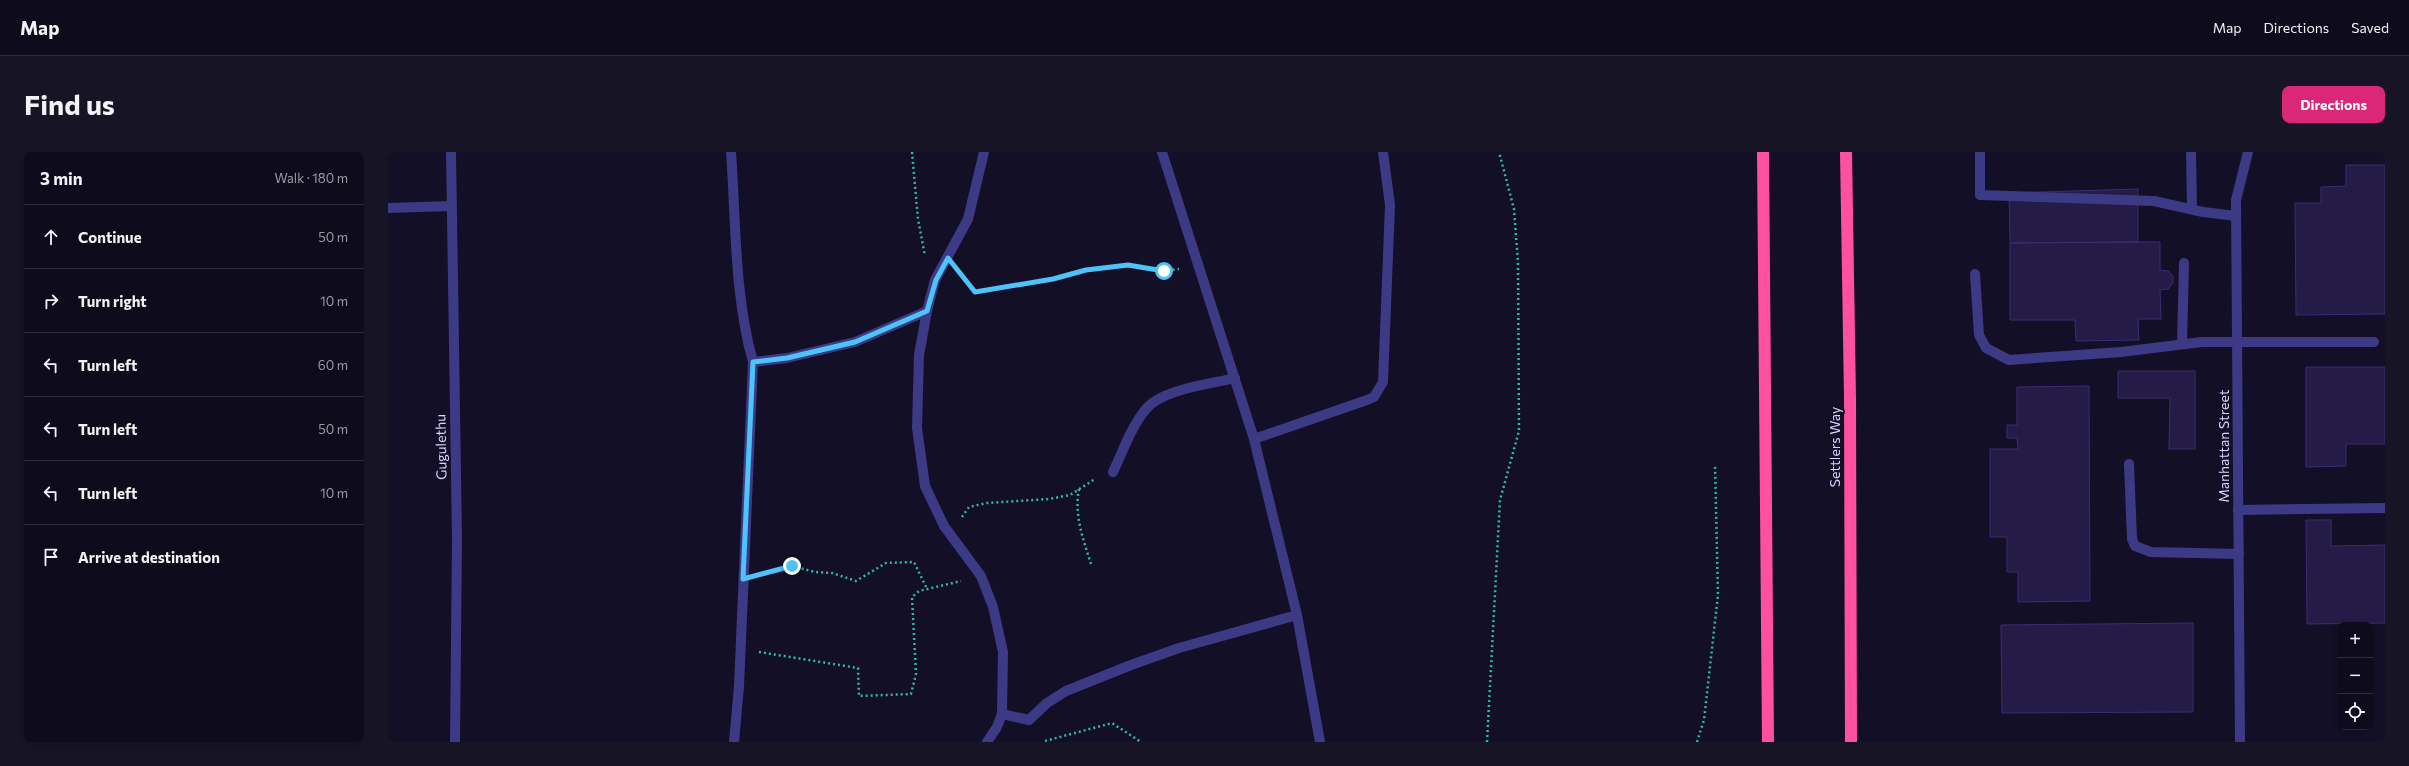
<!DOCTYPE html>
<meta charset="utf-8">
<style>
body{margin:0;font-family:Commissioner,sans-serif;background:#171425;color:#f1f3f6}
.controls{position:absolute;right:12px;bottom:12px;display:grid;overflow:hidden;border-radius:8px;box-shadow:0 2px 6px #0003}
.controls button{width:36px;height:36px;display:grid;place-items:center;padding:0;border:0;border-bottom:1px solid #2e2b3b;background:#0e0b1c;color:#f1f3f6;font:20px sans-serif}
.stop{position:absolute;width:12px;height:12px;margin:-9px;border:3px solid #4fc3f7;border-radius:50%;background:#fff}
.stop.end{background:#4fc3f7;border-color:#fff;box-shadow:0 1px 4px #0008}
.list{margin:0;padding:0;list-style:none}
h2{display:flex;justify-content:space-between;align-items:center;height:52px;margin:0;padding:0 16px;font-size:17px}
h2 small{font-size:13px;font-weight:400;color:#9b9ba3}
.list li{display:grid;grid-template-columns:26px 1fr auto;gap:12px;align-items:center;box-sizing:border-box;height:64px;padding:0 16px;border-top:1px solid #2e2b3b}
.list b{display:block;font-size:15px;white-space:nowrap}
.list em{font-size:13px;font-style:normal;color:#9b9ba3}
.icon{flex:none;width:22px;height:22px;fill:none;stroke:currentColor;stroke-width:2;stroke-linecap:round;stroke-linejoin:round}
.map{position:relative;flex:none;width:1997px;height:590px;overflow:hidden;border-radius:8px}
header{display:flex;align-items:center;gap:24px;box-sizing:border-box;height:56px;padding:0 20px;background:#0e0b1c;border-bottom:1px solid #2e2b3b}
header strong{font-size:19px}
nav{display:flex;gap:22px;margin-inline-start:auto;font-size:14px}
.intro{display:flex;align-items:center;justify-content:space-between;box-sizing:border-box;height:96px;padding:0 24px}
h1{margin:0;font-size:28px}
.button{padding:10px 18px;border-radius:8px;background:#db2777;color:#fff;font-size:14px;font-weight:700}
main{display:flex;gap:24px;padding:0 24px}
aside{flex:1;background:#0e0b1c;border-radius:8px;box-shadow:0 2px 6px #0003}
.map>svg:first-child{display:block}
.building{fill:#241b47;stroke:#3b2d73}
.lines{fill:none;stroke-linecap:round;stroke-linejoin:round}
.path{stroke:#2fb8b0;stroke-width:2.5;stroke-dasharray:2 3;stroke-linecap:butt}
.service{stroke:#3d3a85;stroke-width:10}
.minor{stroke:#3d3a85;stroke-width:10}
.tertiary{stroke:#3d3a85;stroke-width:10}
.motorway{stroke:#ff4fa3;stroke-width:12}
.route{stroke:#4fc3f7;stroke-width:5}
.labels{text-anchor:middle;stroke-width:4;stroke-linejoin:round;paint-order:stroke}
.street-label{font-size:14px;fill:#d9d4ff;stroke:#130f26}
</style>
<header>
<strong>Map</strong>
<nav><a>Map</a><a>Directions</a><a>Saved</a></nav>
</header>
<div class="intro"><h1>Find us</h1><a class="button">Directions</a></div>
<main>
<aside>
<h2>3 min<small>Walk · 180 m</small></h2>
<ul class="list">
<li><svg class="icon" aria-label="ahead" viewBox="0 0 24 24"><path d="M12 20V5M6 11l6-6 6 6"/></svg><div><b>Continue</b></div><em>50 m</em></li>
<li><svg class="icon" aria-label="right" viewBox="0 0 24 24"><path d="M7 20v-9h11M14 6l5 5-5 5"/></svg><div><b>Turn right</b></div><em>10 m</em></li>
<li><svg class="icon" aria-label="left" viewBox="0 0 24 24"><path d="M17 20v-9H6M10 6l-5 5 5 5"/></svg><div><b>Turn left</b></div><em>60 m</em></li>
<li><svg class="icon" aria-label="left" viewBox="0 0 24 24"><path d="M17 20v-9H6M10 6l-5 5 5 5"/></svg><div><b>Turn left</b></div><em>50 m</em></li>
<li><svg class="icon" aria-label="left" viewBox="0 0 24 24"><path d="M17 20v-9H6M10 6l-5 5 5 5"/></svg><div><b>Turn left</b></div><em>10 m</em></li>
<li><svg class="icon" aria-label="arrive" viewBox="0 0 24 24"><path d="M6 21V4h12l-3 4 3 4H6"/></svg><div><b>Arrive at destination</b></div></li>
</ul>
</aside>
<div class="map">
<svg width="1997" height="590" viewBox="0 0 1997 590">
<rect width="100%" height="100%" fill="#130f26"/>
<path class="building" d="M 1958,13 L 1997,13 L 1997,162 L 1908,163 L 1907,51 L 1933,51 L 1933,35 L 1958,34 Z
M 1750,37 L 1750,90 L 1622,91 L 1621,41 Z
M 1750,90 L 1772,90 L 1772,118 L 1780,119 L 1785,124 L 1785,131 L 1780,137 L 1772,138 L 1773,167 L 1750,167 L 1751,188 L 1688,189 L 1687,168 L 1622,168 L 1622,91 Z
M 1918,215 L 1997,215 L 1997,292 L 1958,292 L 1958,314 L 1918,315 Z
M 1730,219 L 1807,219 L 1807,297 L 1781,297 L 1782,246 L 1730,246 Z
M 1701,234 L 1702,449 L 1630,450 L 1630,420 L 1619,420 L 1619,385 L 1602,385 L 1602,297 L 1630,297 L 1629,286 L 1619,286 L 1619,273 L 1629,273 L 1629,235 Z
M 1918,368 L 1943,368 L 1943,394 L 1997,393 L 1997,471 L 1919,472 Z
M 1805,471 L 1805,560 L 1614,561 L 1613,473 Z"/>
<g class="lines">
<path class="path" d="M 524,0 L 530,67 L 537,104
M 572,121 L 587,140 L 665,127 L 697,118 L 739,113 L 776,119 L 791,117
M 691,337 C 686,363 695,387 703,412
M 574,365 L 581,355 L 599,351 L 661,347 L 682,343 L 707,327
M 375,422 L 404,414 L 427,420 L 444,421 L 468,429 L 498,411 L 526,410 L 539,437
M 371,500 L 470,516 L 471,544 L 523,542 L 528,522 L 524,445 L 531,439 L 573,429
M 657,589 L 724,571 L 753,590
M 1099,590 L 1112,348 L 1131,279 L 1130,111 L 1126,57 L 1111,0
M 1309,590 L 1316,568 L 1330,443 L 1327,312"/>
<path class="service" d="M 1592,0 L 1592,43 L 1766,49 L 1815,60 L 1848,64
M 1803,0 L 1804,57
M 1587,122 L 1591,183 L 1598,196 L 1621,208 L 1733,200 L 1814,190 L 1986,190
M 1794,192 L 1796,111
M 1741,312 L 1744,387 L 1747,394 L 1763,400 L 1851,402
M 1850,358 L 1997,356"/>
<path class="minor" d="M 343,0 C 348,69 346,142 365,210
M 596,0 L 580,67 L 547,128 L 539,159 L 531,203 L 529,276 L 537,334 L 556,374 L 593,424 L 605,455 L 615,500 L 614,562 L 609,575 L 599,590
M 774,0 L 866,287 L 909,463 L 932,590
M 0,56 L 63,54
M 866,287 L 979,248 L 986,245 L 995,230 L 1002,53 L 995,0
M 725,320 C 735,299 743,275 758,257 C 774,237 823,232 847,226
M 614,562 L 641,568 L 659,551 L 678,539 L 743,513 L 791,496 L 909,463
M 346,590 L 351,534 L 365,210 L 399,206 L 467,190 L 539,159
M 1852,590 L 1848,48 L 1860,0"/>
<path class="tertiary" d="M 63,0 L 69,386 L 67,590"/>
<path class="motorway" d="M 1375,0 L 1380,590
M 1458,0 L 1462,246 L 1463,590"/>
</g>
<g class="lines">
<path class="route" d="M 404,414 L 355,427 L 365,210 L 399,206 L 467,190 L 539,159 L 548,128 L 560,106 L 587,140 L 665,127 L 698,118 L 740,113 L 776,119"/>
</g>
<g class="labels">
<g class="street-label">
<text transform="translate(1836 294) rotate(-90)" y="5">Manhattan Street</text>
<text transform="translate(53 295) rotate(-91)" y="5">Gugulethu</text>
<text transform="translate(1447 295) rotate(-90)" y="5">Settlers Way</text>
</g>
</g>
</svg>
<div class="controls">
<button>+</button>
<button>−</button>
<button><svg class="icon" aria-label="locate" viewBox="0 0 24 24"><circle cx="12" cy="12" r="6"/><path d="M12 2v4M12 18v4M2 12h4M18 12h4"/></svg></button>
</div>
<div class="stop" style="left:776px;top:119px"></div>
<div class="stop end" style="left:404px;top:414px"></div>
</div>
</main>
